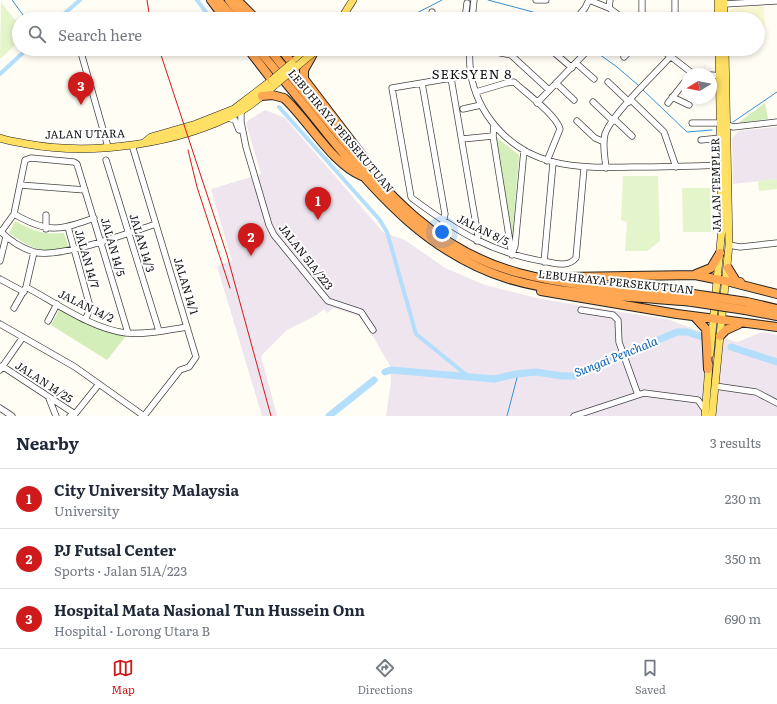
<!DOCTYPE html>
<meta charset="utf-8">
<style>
body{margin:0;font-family:Literata,serif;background:#f6f6f7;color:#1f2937}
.compass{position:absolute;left:681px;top:68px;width:36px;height:36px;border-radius:50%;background:#fff;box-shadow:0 2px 6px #0003;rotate:260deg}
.you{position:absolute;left:442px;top:232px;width:14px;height:14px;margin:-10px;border:3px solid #fff;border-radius:50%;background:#1a73e8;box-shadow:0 0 0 6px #1a73e833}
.badge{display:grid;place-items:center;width:26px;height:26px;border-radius:50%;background:#cf1a1c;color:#fff;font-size:13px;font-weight:700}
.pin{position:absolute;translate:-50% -33px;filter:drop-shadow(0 1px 2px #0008)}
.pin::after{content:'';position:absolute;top:21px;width:14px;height:12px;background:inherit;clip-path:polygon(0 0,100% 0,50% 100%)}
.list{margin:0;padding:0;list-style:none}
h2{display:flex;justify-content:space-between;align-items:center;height:52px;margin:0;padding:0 16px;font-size:17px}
h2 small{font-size:13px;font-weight:400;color:#747a83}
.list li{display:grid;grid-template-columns:26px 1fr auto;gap:12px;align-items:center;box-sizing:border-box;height:60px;padding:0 16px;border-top:1px solid #e0e1e3}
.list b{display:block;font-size:15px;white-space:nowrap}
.list p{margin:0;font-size:13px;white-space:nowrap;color:#747a83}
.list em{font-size:13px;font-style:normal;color:#747a83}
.icon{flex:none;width:22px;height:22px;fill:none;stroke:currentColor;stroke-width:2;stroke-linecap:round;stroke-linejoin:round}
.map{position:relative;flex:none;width:777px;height:416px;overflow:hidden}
.search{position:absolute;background:#fff;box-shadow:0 2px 6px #0003;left:12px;right:12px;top:12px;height:44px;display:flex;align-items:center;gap:10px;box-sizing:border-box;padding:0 14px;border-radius:22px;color:#747a83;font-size:15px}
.sheet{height:232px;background:#fff}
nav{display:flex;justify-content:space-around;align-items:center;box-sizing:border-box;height:56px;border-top:1px solid #e0e1e3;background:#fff;font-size:11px;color:#747a83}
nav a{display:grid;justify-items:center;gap:2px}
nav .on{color:#cf1a1c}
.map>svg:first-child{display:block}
.industrial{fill:#efe5ef}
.farmland{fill:#f9f7d1}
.green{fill:#d3eeb9}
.pitch{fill:#e5f5cb}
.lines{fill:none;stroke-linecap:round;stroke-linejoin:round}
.stream{stroke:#3392da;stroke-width:1}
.canal{stroke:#b3defc;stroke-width:4}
.river{stroke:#b3defc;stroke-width:7}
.minor-casing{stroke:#444;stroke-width:7}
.major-casing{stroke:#222;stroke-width:8}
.highway-casing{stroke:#222;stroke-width:10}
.minor{stroke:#fff;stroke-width:5.5}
.major{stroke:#ffdf64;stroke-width:7}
.highway{stroke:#ffa752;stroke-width:8}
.tram{stroke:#cf1a1c;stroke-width:1}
.major-bridge-casing{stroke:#222;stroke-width:8;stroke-linecap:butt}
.highway-bridge-casing{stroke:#222;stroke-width:10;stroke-linecap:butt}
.major-bridge{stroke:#ffdf64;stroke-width:7}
.highway-bridge{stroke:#ffa752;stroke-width:8}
.labels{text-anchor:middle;stroke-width:4;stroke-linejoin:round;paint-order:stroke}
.street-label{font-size:11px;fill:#111;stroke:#fff}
.water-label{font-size:12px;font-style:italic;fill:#0c63b0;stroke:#fff}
.quarter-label{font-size:13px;letter-spacing:1px;fill:#111;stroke:#fff}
</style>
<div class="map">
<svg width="777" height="416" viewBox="0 0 777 416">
<rect width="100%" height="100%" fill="#fffdf4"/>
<path class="industrial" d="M 265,110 L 285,118 L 383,232 L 405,240 L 445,268 L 485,285 L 541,299 L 670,320 L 699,331 L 737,342 L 762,332 L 777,335 L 777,416 L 386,416 L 391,381 L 390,366 L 362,317 L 334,308 L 327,313 L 324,309 L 315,316 L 287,330 L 261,356 L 277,416 L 262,416 L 217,266 L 232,261 L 211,189 L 261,174 L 246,123 L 249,120 Z
M 777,127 L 777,179 L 733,184 L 732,138 L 739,131 Z"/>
<path class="farmland" d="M 764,6 L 765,37 L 758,38 L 758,19 L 729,19 L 729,12 L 733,8 Z"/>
<path class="green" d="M 765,103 L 768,119 L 738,123 Z
M 496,137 L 519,155 L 512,241 Z
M 15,221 C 34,231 42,235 64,233 L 69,248 C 40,253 32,249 9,233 Z
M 60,308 C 81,320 101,333 126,336 L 107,360 L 51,325 Z"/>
<path class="pitch" d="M 1,2 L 19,25 L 19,42 L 0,59 Z
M 623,176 L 658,176 L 660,241 L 647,251 L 625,251 L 627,222 L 621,220 Z
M 777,179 L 777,189 L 759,191 L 758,181 Z
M 682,188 L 710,188 L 711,232 L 683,232 Z"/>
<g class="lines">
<path class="stream" d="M 12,0 L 26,19
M 488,0 L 533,12
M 543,17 L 547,19
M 405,19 L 442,0
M 592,49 L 617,67 L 638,85
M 642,89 L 687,132 L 712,130
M 733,122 L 777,92
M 507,416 L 518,374"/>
<path class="canal" d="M 197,0 L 211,19
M 58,19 L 80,0
M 0,74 L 27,49
M 279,107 L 379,219 L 387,232 L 416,334 L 469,377"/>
<path class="river" d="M 731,347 L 777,362
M 385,372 L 391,370 L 494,379 L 516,374 L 536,372 L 562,376 L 574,376 L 677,332 L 687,332 L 702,337
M 329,416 L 374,380"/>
<g class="minor-casing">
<path id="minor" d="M 536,0 L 546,0
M 589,0 L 609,8 L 624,19
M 675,0 L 675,19
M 724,4 L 777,1
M 609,8 L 610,0
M 473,15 L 496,19
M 71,18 L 71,19
M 431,19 L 432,12
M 465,19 L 467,3
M 472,19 L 474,0
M 576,19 L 585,8 L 589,0
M 642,19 L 642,0
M 80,49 L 108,147
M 388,49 L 389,51 L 400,49
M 470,49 C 468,73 474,95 487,115 C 524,170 578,168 636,167 C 666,167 695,166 724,165
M 479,49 L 511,55 L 549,90
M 550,49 L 572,68
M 661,49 L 692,73 L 697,74
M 624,57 L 632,49
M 576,63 L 594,79
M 469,75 L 392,88 L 411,197 L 413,199 C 456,231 493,254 548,262 C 558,264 568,267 576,258 L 584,168
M 711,75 L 723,76
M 451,78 L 478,236 L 477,241
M 608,82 L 629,102
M 422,83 L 445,214 L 443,222
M 556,83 L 574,100
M 476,92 L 506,83 L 514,82 C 526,93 556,115 560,129 L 547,161
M 672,97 L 689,105
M 631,100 L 664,132 L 676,167
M 593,102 L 613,121
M 537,103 L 589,49
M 668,103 L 687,79
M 463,109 L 481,105
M 241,111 L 241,122 L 246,147 L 269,225 L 274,235 L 328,301 L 361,312 L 373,330
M 228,118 L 235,120 L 239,130
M 614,119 L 632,136
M 577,121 L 595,138 L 604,142
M 692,123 L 720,123
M 726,124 L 733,127 L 777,122
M 494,125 L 493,136 L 512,255
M 462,139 L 493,136
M 701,140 L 720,138
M 132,145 L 196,357 L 189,367 L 180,370 L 144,416
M 106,160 L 159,331
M 606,168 C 605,157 602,145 605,134 C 612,114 654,75 670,57
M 20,185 L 85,190
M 14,214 C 47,233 59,231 94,218
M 68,227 L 89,303 L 88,314 L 85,319
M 46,229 L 46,215
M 0,231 C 9,240 21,248 34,252 C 60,259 128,233 156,224
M 1,232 L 14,214 L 25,160 L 31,158 L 74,162 L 77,164 L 128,333
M 729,245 L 740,247 L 777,243
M 512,254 L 515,246 L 524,150
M 0,261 L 6,237
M 544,262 L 553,163
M 0,279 L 24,292
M 26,287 C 56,303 92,329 126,333 C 146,335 168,330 187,327
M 14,308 L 26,287 L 34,252
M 581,310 L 613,315 L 618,320 L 619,342 L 638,395
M 48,321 L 57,304
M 0,324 L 75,367 L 144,416
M 2,366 L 75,414
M 0,370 L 23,337
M 715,386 L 756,392 L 777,403
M 48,396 L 56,416
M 0,408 L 12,416
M 70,416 L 75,414 L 99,384
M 574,416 L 644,393 L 698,400 L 705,410"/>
</g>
<g class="major-casing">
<path id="major" d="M 718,0 L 718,19
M 724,0 L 724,19
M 341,19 L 353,0
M 292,63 L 307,49
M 0,138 C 8,141 18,142 27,144 C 93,156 180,144 239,112 C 253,105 264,94 276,84
M 146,141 L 151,137 L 196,124 L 234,109 L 272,80
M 710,354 L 722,228 L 719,49
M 705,416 L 709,365
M 712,416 L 729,245 L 725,49"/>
</g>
<g class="highway-casing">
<path id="highway" d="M 211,0 L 225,19
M 218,0 L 234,19
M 229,0 L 244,19
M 237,0 L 256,19
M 248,49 L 272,80
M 258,49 C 282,78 306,107 329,136 C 379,197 431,255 509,279 C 567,296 632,296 692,302
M 269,49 C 291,76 312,102 334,129 C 386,193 436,251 519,273 C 575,288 635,289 693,294
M 281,49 L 292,63
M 314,52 L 304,70 L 304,79 L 365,159
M 262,96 L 272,95 L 284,98 C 308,120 333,165 362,176
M 728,268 L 736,281 L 740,282
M 696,274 L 711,268 L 720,253
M 564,277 L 695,275 L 730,282 L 777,294
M 541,291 L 677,314 L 777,327
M 747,302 L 777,309
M 745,310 L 777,316
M 695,317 L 706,329 L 708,369
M 720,336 L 726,330 L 739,324"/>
</g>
<use href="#minor" class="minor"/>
<use href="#major" class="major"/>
<use href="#highway" class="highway"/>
<path class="tram" d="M 147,0 L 150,19
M 159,49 L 227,255 L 271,416
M 188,150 L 197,187 L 230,288"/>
<g class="major-bridge-casing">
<path id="major-bridge" d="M 272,80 L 292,63
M 276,84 L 314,52"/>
</g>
<g class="highway-bridge-casing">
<path id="highway-bridge" d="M 693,294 L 747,302
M 692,302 L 745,310"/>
</g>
<use href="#major-bridge" class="major-bridge"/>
<use href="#highway-bridge" class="highway-bridge"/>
</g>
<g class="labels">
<g class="street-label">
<text transform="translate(341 131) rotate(50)" y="4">LEBUHRAYA PERSEKUTUAN</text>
<text transform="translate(85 134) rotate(-1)" y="4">JALAN UTARA</text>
<text transform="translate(716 185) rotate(-91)" y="4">JALAN TEMPLER</text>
<text transform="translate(483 230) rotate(26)" y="4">JALAN 8/5</text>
<text transform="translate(142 243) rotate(73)" y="4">JALAN 14/3</text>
<text transform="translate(113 247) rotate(74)" y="4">JALAN 14/5</text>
<text transform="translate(306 257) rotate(52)" y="4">JALAN 51A/223</text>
<text transform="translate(87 259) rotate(74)" y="4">JALAN 14/7</text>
<text transform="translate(616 282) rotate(6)" y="4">LEBUHRAYA PERSEKUTUAN</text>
<text transform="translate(186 286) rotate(73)" y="4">JALAN 14/1</text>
<text transform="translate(86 306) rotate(26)" y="4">JALAN 14/2</text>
<text transform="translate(44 382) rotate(33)" y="4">JALAN 14/25</text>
</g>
<g class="water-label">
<text transform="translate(616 357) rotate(-22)" y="4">Sungai Penchala</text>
</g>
<g class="quarter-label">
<text x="472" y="79">SEKSYEN 8</text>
</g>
</g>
</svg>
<svg class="compass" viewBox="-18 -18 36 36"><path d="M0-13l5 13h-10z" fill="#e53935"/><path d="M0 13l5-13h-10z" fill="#747a83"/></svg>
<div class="you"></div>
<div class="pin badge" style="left:318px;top:220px">1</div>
<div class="pin badge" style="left:251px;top:256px">2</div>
<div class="pin badge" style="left:81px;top:105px">3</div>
<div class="search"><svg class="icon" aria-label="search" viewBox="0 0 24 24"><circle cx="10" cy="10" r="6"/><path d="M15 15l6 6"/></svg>Search here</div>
</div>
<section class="sheet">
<h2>Nearby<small>3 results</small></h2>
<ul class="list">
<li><span class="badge">1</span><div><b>City University Malaysia</b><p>University</p></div><em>230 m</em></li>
<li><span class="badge">2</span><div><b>PJ Futsal Center</b><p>Sports · Jalan 51A/223</p></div><em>350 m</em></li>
<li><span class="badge">3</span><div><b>Hospital Mata Nasional Tun Hussein Onn</b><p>Hospital · Lorong Utara B</p></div><em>690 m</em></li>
</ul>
</section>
<nav>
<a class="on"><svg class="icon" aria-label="map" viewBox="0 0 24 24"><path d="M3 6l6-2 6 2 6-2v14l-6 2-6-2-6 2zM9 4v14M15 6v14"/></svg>Map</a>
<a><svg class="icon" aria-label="directions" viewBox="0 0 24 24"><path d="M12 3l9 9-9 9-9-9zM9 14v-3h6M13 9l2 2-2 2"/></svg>Directions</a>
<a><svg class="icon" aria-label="saved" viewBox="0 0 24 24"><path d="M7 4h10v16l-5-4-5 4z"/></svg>Saved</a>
</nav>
